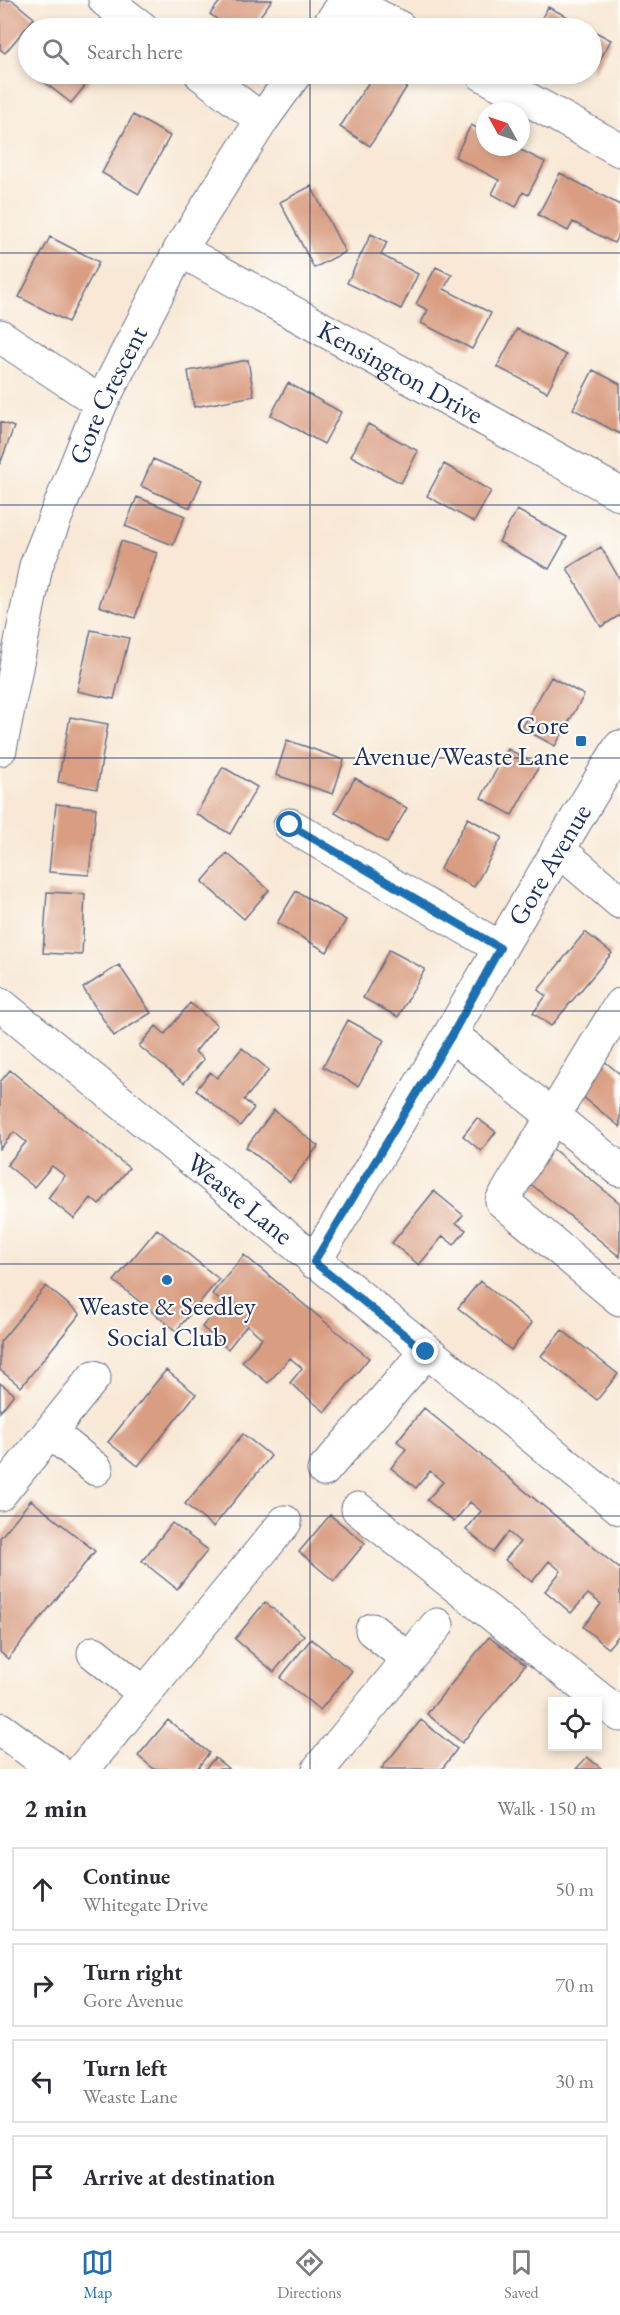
<!DOCTYPE html>
<meta charset="utf-8">
<style>
body{margin:0;font-family:"EB Garamond",serif;background:#f7f7f7;color:#2b2b33}
.controls{position:absolute;right:18px;bottom:18px;display:grid;overflow:hidden;border-radius:0px;box-shadow:0 3px 9px #0003}
.controls button{width:54px;height:54px;display:grid;place-items:center;padding:0;border:0;border-bottom:2px solid #e1e1e2;background:#fff;color:#2b2b33;font:30px sans-serif}
.compass{position:absolute;left:476px;top:102px;width:54px;height:54px;border-radius:50%;background:#fff;box-shadow:0 3px 9px #0003;rotate:310deg}
.stop{position:absolute;width:18px;height:18px;margin:-14px;border:4px solid #1f6fb2;border-radius:50%;background:#fff}
.stop.end{background:#1f6fb2;border-color:#fff;box-shadow:0 2px 6px #0008}
.list{margin:0;padding:0;list-style:none}
h2{display:flex;justify-content:space-between;align-items:center;height:78px;margin:0;padding:0 24px;font-size:26px}
h2 small{font-size:20px;font-weight:400;color:#7c7c81}
.list li{display:grid;grid-template-columns:39px 1fr auto;gap:18px;align-items:center;box-sizing:border-box;height:84px;margin:0 12px 12px;padding:0 12px;border:2px solid #e1e1e2;border-radius:0px}
.list b{display:block;font-size:22px;white-space:nowrap}
.list p{margin:0;font-size:20px;white-space:nowrap;color:#7c7c81}
.list em{font-size:20px;font-style:normal;color:#7c7c81}
.icon{flex:none;width:33px;height:33px;fill:none;stroke:currentColor;stroke-width:2;stroke-linecap:round;stroke-linejoin:round}
.map{position:relative;flex:none;width:620px;height:1769px;overflow:hidden}
.search{position:absolute;background:#fff;box-shadow:0 3px 9px #0003;left:18px;right:18px;top:18px;height:66px;display:flex;align-items:center;gap:15px;box-sizing:border-box;padding:0 21px;border-radius:33px;color:#7c7c81;font-size:22px}
.sheet{height:462px;background:#fff}
nav{display:flex;justify-content:space-around;align-items:center;box-sizing:border-box;height:84px;border-top:2px solid #e1e1e2;background:#fff;font-size:16px;color:#7c7c81}
nav a{display:grid;justify-items:center;gap:3px}
nav .on{color:#1f6fb2}
.map>svg:first-child{display:block}
.building{fill:#d99d82}
.lines{fill:none;stroke-linecap:round;stroke-linejoin:round}
.minor-casing{stroke:#687088;stroke-width:35}
.major-casing{stroke:#687088;stroke-width:35}
.minor{stroke:#fff;stroke-width:33}
.major{stroke:#fff;stroke-width:33}
.route{stroke:#1f6fb2;stroke-width:8}
.grid{fill:none;stroke:#1b2f5e;stroke-width:1.5;stroke-opacity:0.55}
.poi-dot{fill:#1f6fb2;stroke:#fdfcf7;stroke-width:2}
.labels{text-anchor:middle;stroke-width:4.5;stroke-linejoin:round;paint-order:stroke}
.street-label{font-size:27px;fill:#1b2f5e;stroke:#fdfcf7}
.poi-label{font-size:27px;fill:#1b2f5e;stroke:#fdfcf7;text-anchor:end}
</style>
<div class="map">
<svg width="620" height="1769" viewBox="0 0 620 1769">
<rect width="100%" height="100%" fill="#fdfcf7"/>
<filter id="ink" filterUnits="userSpaceOnUse"><feTurbulence type="fractalNoise" baseFrequency=".0167" numOctaves="2"/><feDisplacementMap in="SourceGraphic" scale="12" xChannelSelector="R" yChannelSelector="G"/><feConvolveMatrix kernelMatrix="1 2 1 2 8 2 1 2 1" color-interpolation-filters="sRGB"/></filter>
<filter id="wash" filterUnits="userSpaceOnUse"><feTurbulence type="fractalNoise" baseFrequency=".008" numOctaves="4" result="noise"/><feDisplacementMap in="SourceGraphic" scale="24" xChannelSelector="R" yChannelSelector="G"/><feGaussianBlur stdDeviation="1.35" result="paint"/><feColorMatrix in="noise" values="0 0 0 0 0 0 0 0 0 0 0 0 0 0 0 0 0 1.4 0 .05"/><feComposite in="paint" operator="in"/></filter>
<g filter="url(#wash)">
<rect width="100%" height="100%" fill="#f8e8d5"/>
<g id="blocks">
<path class="building" d="M 0,0 L 12,0 L 34,18 L 5,53 L 0,49 Z
M 221,0 L 272,0 L 251,28 L 229,28 L 210,14 Z
M 548,7 L 590,28 L 536,28 Z
M 592,30 L 611,40 L 593,72 L 592,71 Z
M 34,74 L 95,74 L 71,103 Z
M 374,74 L 401,74 L 411,80 L 370,146 L 340,127 Z
M 133,115 L 170,136 L 139,194 L 102,173 Z
M 471,125 L 485,132 L 485,147 L 515,147 L 545,162 L 528,195 L 523,192 L 516,207 L 492,194 L 499,180 L 455,157 Z
M 560,173 L 620,205 L 620,232 L 614,243 L 573,222 L 568,231 L 538,215 Z
M 311,186 L 345,252 L 314,268 L 280,202 Z
M 371,234 L 387,242 L 381,255 L 418,274 L 401,309 L 347,283 Z
M 50,237 L 99,262 L 68,322 L 19,297 Z
M 436,267 L 452,275 L 444,289 L 491,313 L 472,349 L 421,323 L 428,310 L 416,304 Z
M 517,329 L 566,355 L 547,392 L 497,367 Z
M 248,360 L 254,396 L 194,407 L 188,371 Z
M 593,370 L 620,384 L 620,434 L 573,409 Z
M 288,383 L 341,412 L 324,444 L 271,415 Z
M 0,422 L 14,427 L 0,464 Z
M 368,424 L 418,451 L 401,483 L 351,456 Z
M 153,459 L 202,480 L 190,508 L 141,486 Z
M 444,464 L 491,491 L 474,522 L 427,496 Z
M 137,497 L 185,516 L 173,545 L 125,526 Z
M 517,510 L 567,537 L 549,569 L 499,542 Z
M 121,541 L 157,553 L 135,618 L 99,606 Z
M 601,547 L 620,580 L 620,615 L 601,627 L 567,568 Z
M 91,630 L 129,638 L 114,699 L 77,691 Z
M 551,677 L 584,695 L 555,746 L 522,728 Z
M 70,717 L 108,724 L 97,789 L 58,782 Z
M 287,740 L 344,760 L 333,794 L 276,775 Z
M 508,749 L 539,766 L 512,815 L 481,798 Z
M 223,767 L 257,787 L 230,834 L 196,814 Z
M 355,778 L 407,808 L 387,843 L 335,813 Z
M 56,804 L 96,808 L 89,875 L 49,872 Z
M 468,818 L 502,837 L 474,887 L 440,869 Z
M 227,853 L 269,890 L 244,919 L 202,882 Z
M 296,891 L 346,920 L 327,952 L 277,923 Z
M 47,892 L 85,894 L 82,955 L 43,953 Z
M 585,932 L 612,953 L 551,1026 L 533,1013 L 546,996 L 538,990 Z
M 389,950 L 425,969 L 398,1017 L 363,998 Z
M 119,965 L 151,1013 L 114,1036 L 83,988 Z
M 190,1003 L 217,1025 L 195,1052 L 204,1059 L 184,1083 L 139,1046 L 156,1026 L 165,1034 Z
M 348,1020 L 384,1040 L 358,1086 L 323,1067 Z
M 242,1048 L 269,1070 L 244,1100 L 254,1108 L 240,1126 L 196,1090 L 210,1072 L 217,1078 Z
M 597,1055 L 620,1074 L 620,1127 L 576,1091 Z
M 10,1070 L 129,1168 L 99,1205 L 91,1198 L 74,1219 L 48,1198 L 65,1176 L 52,1166 L 34,1187 L 7,1165 L 26,1142 L 14,1132 L 0,1149 L 0,1082 Z
M 274,1110 L 318,1146 L 290,1182 L 246,1147 Z
M 477,1118 L 496,1132 L 481,1151 L 463,1136 Z
M 548,1145 L 620,1203 L 620,1257 L 522,1177 Z
M 434,1191 L 463,1215 L 456,1223 L 466,1230 L 454,1245 L 443,1236 L 419,1265 L 392,1243 Z
M 157,1229 L 219,1279 L 176,1331 L 114,1281 Z
M 244,1255 L 369,1358 L 325,1412 L 290,1383 L 302,1368 L 290,1358 L 268,1383 L 242,1362 L 262,1338 L 247,1325 L 228,1349 L 202,1327 L 222,1302 L 212,1294 Z
M 480,1281 L 532,1323 L 511,1350 L 458,1308 Z
M 46,1286 L 80,1314 L 21,1387 L 0,1370 L 0,1342 Z
M 562,1330 L 618,1374 L 597,1400 L 541,1356 Z
M 166,1370 L 196,1394 L 138,1466 L 108,1442 Z
M 0,1383 L 14,1394 L 0,1412 Z
M 424,1408 L 620,1569 L 620,1634 L 608,1648 L 583,1627 L 601,1604 L 588,1594 L 571,1613 L 545,1591 L 561,1571 L 549,1561 L 532,1582 L 505,1560 L 520,1542 L 508,1532 L 493,1552 L 466,1530 L 481,1511 L 470,1502 L 454,1522 L 427,1500 L 443,1482 L 430,1471 L 416,1488 L 391,1468 L 406,1449 L 397,1441 Z
M 243,1434 L 271,1456 L 213,1527 L 185,1504 Z
M 31,1500 L 95,1551 L 8,1659 L 0,1652 L 0,1538 Z
M 330,1515 L 365,1543 L 334,1581 L 299,1552 Z
M 172,1523 L 208,1550 L 177,1589 L 142,1561 Z
M 265,1602 L 304,1635 L 274,1672 L 235,1639 Z
M 489,1637 L 525,1665 L 462,1743 L 427,1714 Z
M 311,1639 L 352,1671 L 320,1710 L 280,1678 Z
M 168,1720 L 209,1753 L 197,1769 L 154,1769 L 138,1756 Z
M 421,1720 L 457,1749 L 442,1769 L 381,1769 Z
M 587,1757 L 602,1769 L 576,1769 Z
M 215,1758 L 229,1769 L 205,1769 Z"/>
</g>
</g>
<g filter="url(#ink)">
<use href="#blocks" fill-opacity="0" stroke="#687088" stroke-width="1.5"/>
<g class="lines">
<g class="minor-casing">
<g id="minor">
<path d="M 105,0 L 142,28"/>
<path d="M 348,0 L 400,28"/>
<path d="M 327,28 L 347,0"/>
<path d="M 201,74 L 262,120"/>
<path d="M 482,74 L 620,150"/>
<path id="s1" d="M 180,250 L 620,494"/>
<path d="M 0,336 L 101,403"/>
<path id="s2" d="M 0,749 L 36,566 L 101,403 L 180,250 L 262,120 L 295,74"/>
<path d="M 290,825 L 500,948"/>
<path d="M 558,849 L 620,902"/>
<path d="M 620,1005 L 502,1201 L 620,1299"/>
<path d="M 452,1035 L 620,1170"/>
<path id="s3" d="M 314,1262 C 419,1092 516,917 620,747"/>
<path d="M 50,1432 L 96,1469"/>
<path d="M 324,1470 L 426,1352"/>
<path d="M 0,1494 L 94,1377"/>
<path d="M 358,1509 L 620,1715"/>
<path d="M 372,1630 L 408,1659"/>
<path d="M 94,1653 L 145,1694"/>
<path d="M 0,1729 L 55,1769"/>
<path d="M 83,1769 L 285,1522"/>
<path d="M 319,1769 L 437,1625"/>
</g>
</g>
<g class="major-casing">
<g id="major">
<path id="s4" d="M 0,1004 L 620,1508"/>
</g>
</g>
<use href="#minor" class="minor"/>
<use href="#major" class="major"/>
</g>
</g>
<g class="lines" filter="url(#ink)">
<path class="route" d="M 290,825 L 500,948 L 452,1035 L 314,1262 L 426,1352"/>
</g>
<path class="grid" d="M 310,0 L 310,28M 310,74 L 310,1769M 0,253 L 620,253M 0,505 L 620,505M 0,758 L 620,758M 0,1011 L 620,1011M 0,1264 L 620,1264M 0,1516 L 620,1516"/>
<g class="poi-dot">
<rect x="575" y="735" width="12" height="12" rx="3"/>
<circle cx="167" cy="1280" r="6"/>
</g>
<g class="labels">
<g class="street-label">
<text dy="9" stroke="none"><textPath href="#s1" startOffset="252">Kensington Drive</textPath></text>
<text dy="9" stroke="none"><textPath href="#s2" startOffset="372">Gore Crescent</textPath></text>
<text dy="9" stroke="none"><textPath href="#s3" startOffset="462">Gore Avenue</textPath></text>
<text dy="9" stroke="none"><textPath href="#s4" startOffset="309">Weaste Lane</textPath></text>
</g>
<g class="poi-label">
<text x="569" y="734">Gore<tspan x="569" dy="31">Avenue/Weaste Lane</tspan></text>
<text x="167" y="1315" text-anchor="middle">Weaste &amp; Seedley<tspan x="167" dy="31">Social Club</tspan></text>
</g>
</g>
</svg>
<div class="controls">
<button><svg class="icon" aria-label="locate" viewBox="0 0 24 24"><circle cx="12" cy="12" r="6"/><path d="M12 2v4M12 18v4M2 12h4M18 12h4"/></svg></button>
</div>
<svg class="compass" viewBox="-18 -18 36 36"><path d="M0-13l5 13h-10z" fill="#e53935"/><path d="M0 13l5-13h-10z" fill="#7c7c81"/></svg>
<div class="stop" style="left:290px;top:825px"></div>
<div class="stop end" style="left:426px;top:1352px"></div>
<div class="search"><svg class="icon" aria-label="search" viewBox="0 0 24 24"><circle cx="10" cy="10" r="6"/><path d="M15 15l6 6"/></svg>Search here</div>
</div>
<section class="sheet">
<h2>2 min<small>Walk · 150 m</small></h2>
<ul class="list">
<li><svg class="icon" aria-label="ahead" viewBox="0 0 24 24"><path d="M12 20V5M6 11l6-6 6 6"/></svg><div><b>Continue</b><p>Whitegate Drive</p></div><em>50 m</em></li>
<li><svg class="icon" aria-label="right" viewBox="0 0 24 24"><path d="M7 20v-9h11M14 6l5 5-5 5"/></svg><div><b>Turn right</b><p>Gore Avenue</p></div><em>70 m</em></li>
<li><svg class="icon" aria-label="left" viewBox="0 0 24 24"><path d="M17 20v-9H6M10 6l-5 5 5 5"/></svg><div><b>Turn left</b><p>Weaste Lane</p></div><em>30 m</em></li>
<li><svg class="icon" aria-label="arrive" viewBox="0 0 24 24"><path d="M6 21V4h12l-3 4 3 4H6"/></svg><div><b>Arrive at destination</b></div></li>
</ul>
</section>
<nav>
<a class="on"><svg class="icon" aria-label="map" viewBox="0 0 24 24"><path d="M3 6l6-2 6 2 6-2v14l-6 2-6-2-6 2zM9 4v14M15 6v14"/></svg>Map</a>
<a><svg class="icon" aria-label="directions" viewBox="0 0 24 24"><path d="M12 3l9 9-9 9-9-9zM9 14v-3h6M13 9l2 2-2 2"/></svg>Directions</a>
<a><svg class="icon" aria-label="saved" viewBox="0 0 24 24"><path d="M7 4h10v16l-5-4-5 4z"/></svg>Saved</a>
</nav>
